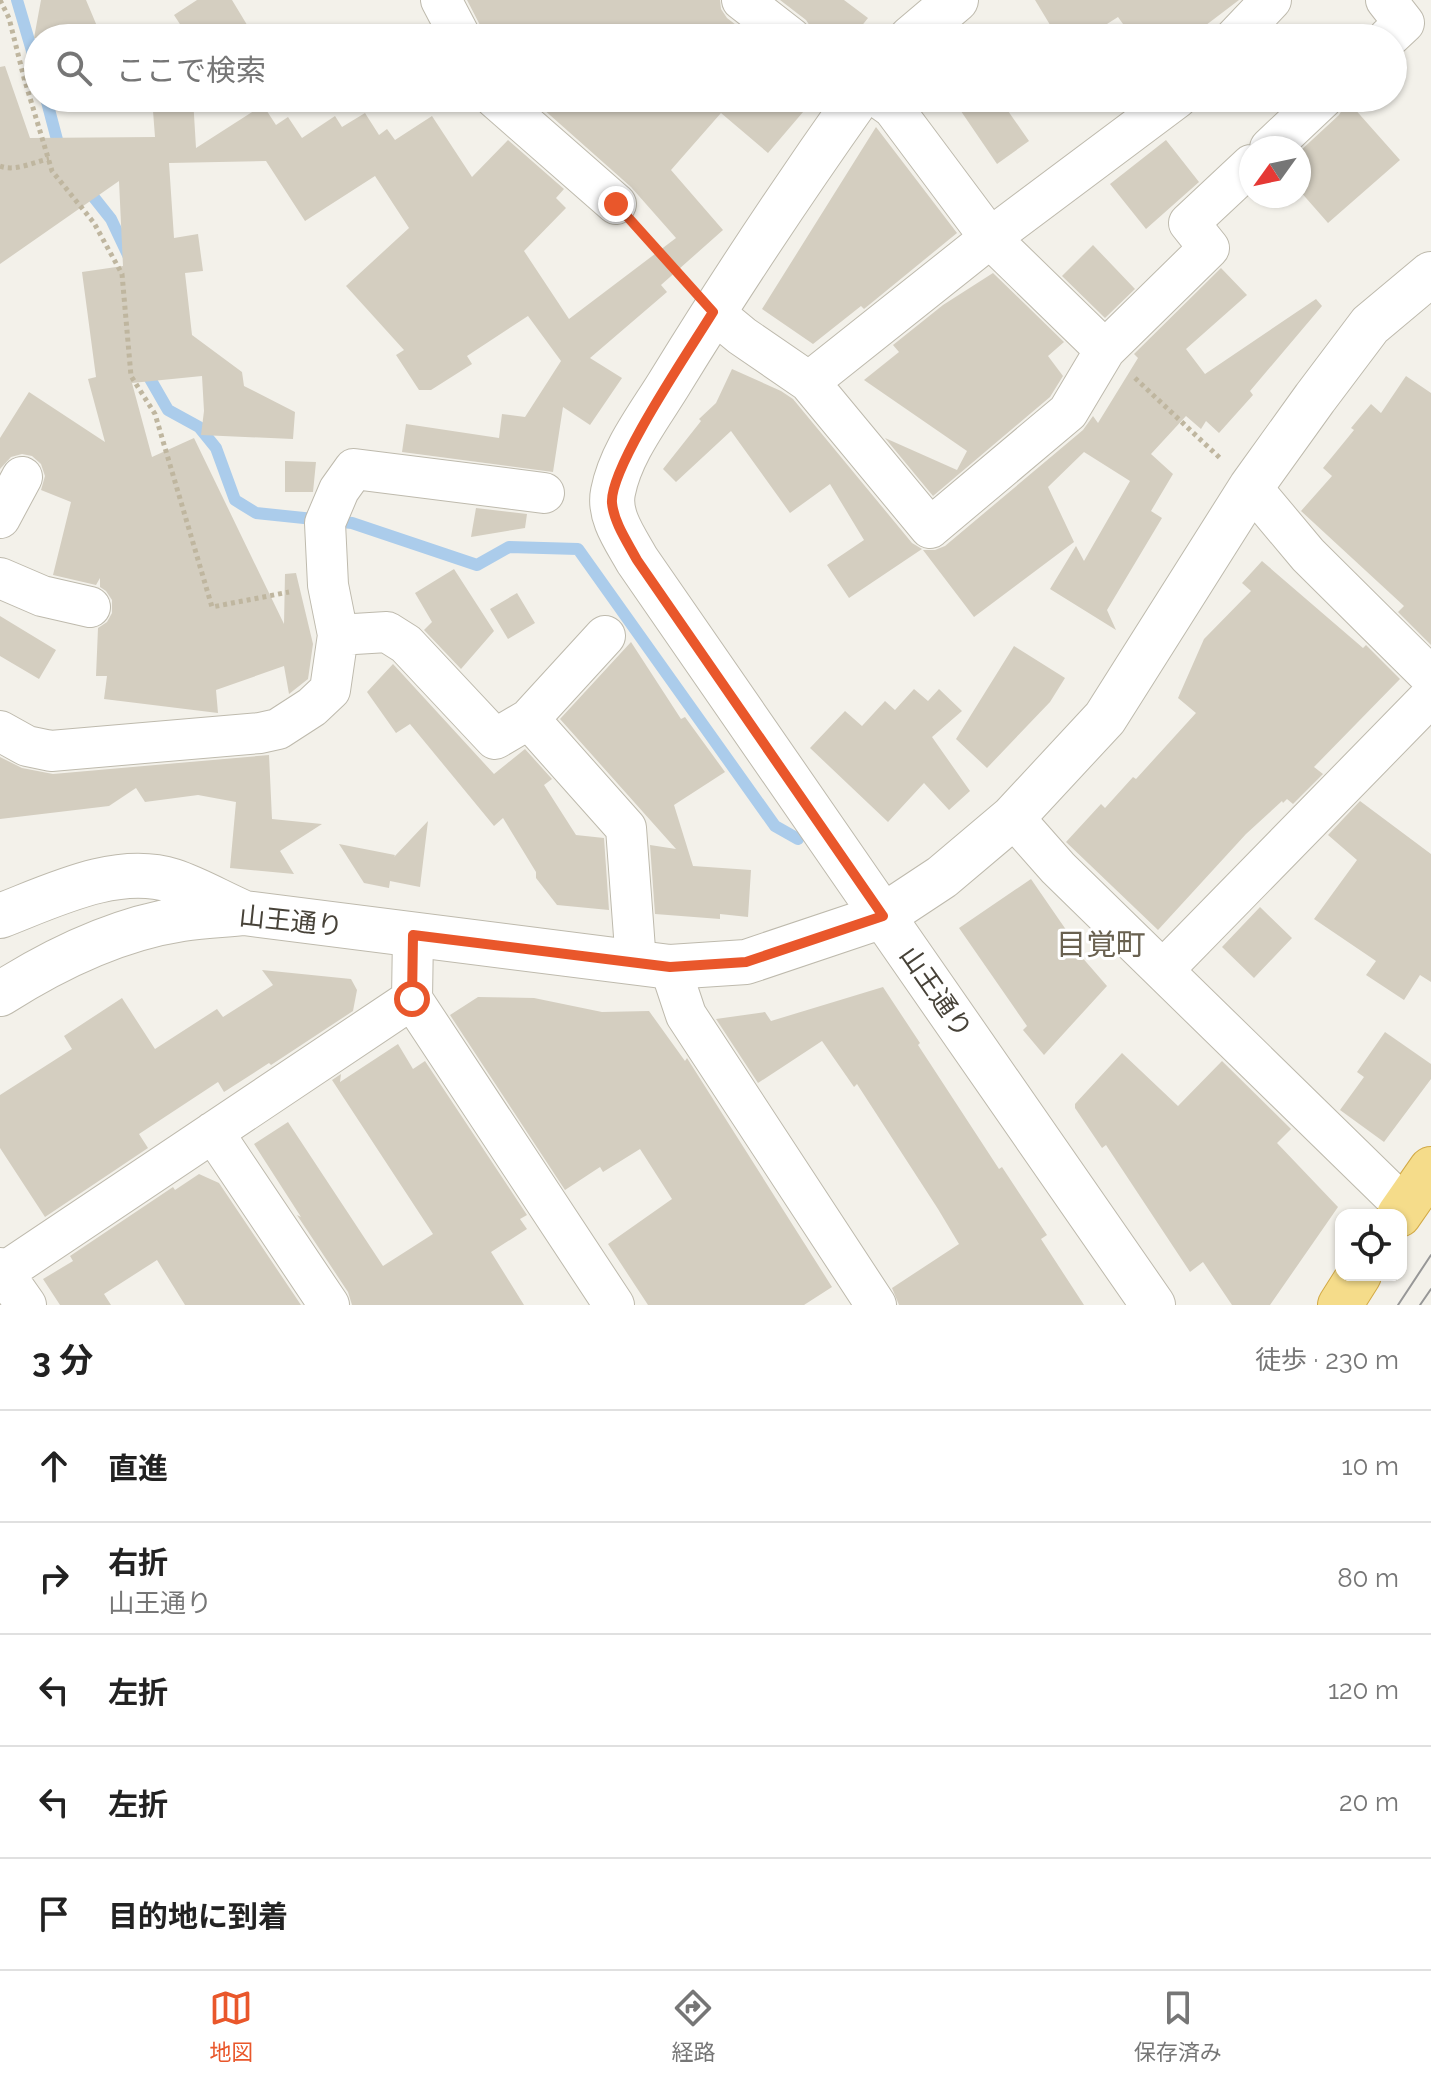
<!DOCTYPE html>
<html lang="ja">
<meta charset="utf-8">
<style>
body{margin:0;font-family:Raleway,"Noto Sans JP",sans-serif;background:#f6f6f6;color:#222}
.controls{position:absolute;right:24px;bottom:24px;display:grid;overflow:hidden;border-radius:16px;box-shadow:0 2px 6px #0004}
.controls button{width:72px;height:72px;display:grid;place-items:center;padding:0;border:0;border-bottom:2px solid #e0e0e0;background:#fff;color:#222;font:40px sans-serif}
.compass{position:absolute;left:1239px;top:136px;width:72px;height:72px;border-radius:50%;background:#fff;box-shadow:0 2px 6px #0004;rotate:237deg}
.stop{position:absolute;width:24px;height:24px;margin:-18px;border:6px solid #e9572b;border-radius:50%;background:#fff}
.stop.end{background:#e9572b;border-color:#fff;box-shadow:0 2px 8px #0008}
.list{margin:0;padding:0;list-style:none}
h2{display:flex;justify-content:space-between;align-items:center;height:104px;margin:0;padding:0 32px;font-size:34px}
h2 small{font-size:26px;font-weight:400;color:#767676}
.list li{display:grid;grid-template-columns:52px 1fr auto;gap:24px;align-items:center;box-sizing:border-box;height:112px;padding:0 32px;border-top:2px solid #e0e0e0}
.list b{display:block;font-size:30px;white-space:nowrap}
.list p{margin:0;font-size:26px;white-space:nowrap;color:#767676}
.list em{font-size:26px;font-style:normal;color:#767676}
.icon{flex:none;width:44px;height:44px;fill:none;stroke:currentColor;stroke-width:2;stroke-linecap:round;stroke-linejoin:round}
.map{position:relative;flex:none;width:1431px;height:1305px;overflow:hidden}
.search{position:absolute;background:#fff;box-shadow:0 2px 6px #0004;left:24px;right:24px;top:24px;height:88px;display:flex;align-items:center;gap:20px;box-sizing:border-box;padding:0 28px;border-radius:44px;color:#767676;font-size:30px}
.sheet{height:664px;background:#fff}
nav{display:flex;justify-content:space-around;align-items:center;box-sizing:border-box;height:112px;border-top:2px solid #e0e0e0;background:#fff;font-size:22px;color:#767676}
nav a{display:grid;justify-items:center;gap:4px}
nav .on{color:#e9572b}
.map>svg:first-child{display:block}
.lines{fill:none;stroke-linecap:round;stroke-linejoin:round}
.stream{stroke:#abcceb;stroke-width:12}
.building{fill:#d4cec0}
.minor-casing{stroke:#bebaad;stroke-width:42}
.tertiary-casing{stroke:#bebaad;stroke-width:46}
.trunk-casing{stroke:#d2a945;stroke-width:46}
.path{stroke:#bfb69f;stroke-width:5;stroke-dasharray:4 4;stroke-linecap:butt}
.minor{stroke:#fff;stroke-width:40}
.tertiary{stroke:#fff;stroke-width:44}
.trunk{stroke:#f5dc8a;stroke-width:44}
.tram{stroke:#979797;stroke-width:2}
.route{stroke:#e9572b;stroke-width:10}
.labels{text-anchor:middle;stroke-width:6;stroke-linejoin:round;paint-order:stroke}
.street-label{font-size:26px;fill:#474238;stroke:#fff}
.quarter-label{font-size:30px;fill:#696150;stroke:#fff}
</style>
<div class="map">
<svg width="1431" height="1305" viewBox="0 0 1431 1305">
<rect width="100%" height="100%" fill="#f3f1ea"/>
<g class="lines">
<path class="stream" d="M 17,0 L 38,71
M 46,98 L 60,151
M 84,185 L 111,219 L 129,257
M 145,370 L 168,410 L 199,427 L 216,448 L 235,500 L 256,513 L 352,523 L 477,565 L 509,547 L 578,549 L 775,826 L 798,839"/>
</g>
<path class="building" d="M 41,0 L 86,0 L 102,38 L 34,38 Z
M 197,0 L 232,0 L 255,38 L 189,38 L 174,15 Z
M 467,0 L 720,0 L 721,9 L 727,18 L 753,38 L 484,38 L 481,27 Z
M 780,0 L 844,0 L 868,18 L 852,38 L 814,38 L 812,29 L 806,20 Z
M 1035,0 L 1239,0 L 1189,38 L 1133,38 L 1118,17 L 1085,38 L 1058,38 Z
M 5,66 L 30,138 L 155,137 L 152,98 L 193,98 L 196,148 L 263,105 L 276,125 L 288,117 L 302,138 L 335,116 L 342,127 L 365,113 L 379,135 L 387,129 L 395,140 L 432,116 L 472,177 L 508,140 L 564,189 L 556,198 L 566,208 L 524,251 L 569,319 L 676,238 L 631,187 L 542,108 L 551,98 L 815,98 L 768,153 L 721,113 L 671,170 L 723,230 L 661,285 L 667,292 L 590,358 L 622,378 L 590,425 L 563,407 L 553,472 L 402,452 L 406,424 L 499,438 L 502,414 L 525,417 L 561,361 L 528,316 L 467,356 L 472,364 L 431,390 L 419,390 L 396,355 L 404,350 L 346,286 L 409,228 L 375,176 L 305,221 L 266,161 L 169,163 L 174,238 L 198,234 L 203,271 L 185,273 L 192,335 L 242,372 L 244,386 L 295,412 L 293,439 L 201,435 L 204,411 L 202,376 L 132,383 L 152,457 L 194,438 L 284,624 L 285,574 L 296,573 L 313,644 L 308,679 L 289,694 L 284,666 L 216,690 L 218,713 L 104,699 L 107,676 L 96,676 L 98,628 L 107,622 L 112,613 L 112,600 L 106,591 L 100,587 L 100,578 L 96,585 L 53,575 L 71,502 L 41,490 L 45,476 L 41,464 L 32,456 L 22,454 L 11,457 L 0,469 L 0,438 L 29,392 L 105,442 L 88,379 L 96,377 L 82,272 L 123,266 L 119,181 L 0,264 L 0,67 Z
M 952,98 L 999,98 L 1029,141 L 997,164 Z
M 1345,98 L 1400,160 L 1328,223 L 1299,190 L 1299,152 L 1339,115 L 1345,105 Z
M 876,127 L 957,233 L 864,309 L 861,306 L 813,344 L 762,309 Z
M 1166,140 L 1199,182 L 1146,229 L 1110,184 Z
M 1093,245 L 1135,289 L 1105,318 L 1062,276 Z
M 1221,268 L 1247,295 L 1186,349 L 1205,374 L 1316,299 L 1322,306 L 1250,391 L 1253,395 L 1219,433 L 1206,421 L 1201,429 L 1186,416 L 1151,454 L 1173,474 L 1151,511 L 1162,518 L 1107,610 L 1116,630 L 1050,589 L 1076,546 L 1084,561 L 1130,481 L 1084,452 L 1048,487 L 1074,542 L 974,617 L 923,550 L 935,550 L 945,546 L 1083,430 L 1093,416 L 1098,423 L 1138,358 L 1134,354 Z
M 993,273 L 1064,342 L 1048,356 L 1063,376 L 1050,397 L 933,496 L 885,438 L 957,470 L 967,451 L 864,380 L 899,352 L 893,345 L 943,305 Z
M 732,369 L 781,391 L 793,399 L 912,543 L 922,549 L 849,598 L 827,565 L 864,540 L 830,484 L 790,513 L 731,431 L 676,482 L 663,469 L 701,421 L 699,419 L 716,403 Z
M 1406,376 L 1431,393 L 1431,645 L 1398,612 L 1404,606 L 1301,511 L 1332,476 L 1323,468 L 1354,430 L 1351,428 L 1371,404 L 1381,413 Z
M 285,461 L 316,462 L 313,492 L 285,492 Z
M 476,508 L 527,514 L 525,528 L 471,537 Z
M 1262,561 L 1363,648 L 1366,645 L 1400,679 L 1314,767 L 1323,774 L 1293,804 L 1287,799 L 1283,803 L 1282,801 L 1246,834 L 1158,930 L 1066,842 L 1101,804 L 1105,808 L 1133,777 L 1136,779 L 1196,713 L 1178,698 L 1204,639 L 1251,591 L 1242,583 Z
M 454,569 L 494,631 L 461,669 L 424,630 L 432,622 L 415,593 Z
M 517,593 L 535,623 L 508,639 L 490,609 Z
M 0,616 L 56,650 L 39,679 L 0,656 Z
M 631,642 L 681,719 L 685,717 L 725,772 L 674,805 L 693,866 L 751,870 L 748,917 L 720,914 L 720,919 L 655,914 L 650,845 L 676,849 L 560,719 Z
M 1014,646 L 1065,678 L 1050,702 L 987,768 L 956,739 Z
M 393,664 L 494,774 L 525,749 L 552,779 L 544,785 L 576,835 L 604,838 L 609,910 L 557,905 L 536,878 L 536,872 L 503,818 L 494,826 L 410,724 L 396,733 L 367,692 Z
M 914,689 L 928,701 L 939,689 L 962,711 L 932,737 L 970,791 L 949,810 L 924,783 L 888,822 L 810,748 L 845,711 L 862,726 L 885,701 L 895,710 Z
M 269,755 L 272,819 L 322,824 L 280,851 L 294,874 L 230,868 L 236,802 L 198,795 L 145,802 L 136,788 L 109,806 L 0,819 L 0,757 L 22,768 L 53,774 Z
M 1360,801 L 1431,854 L 1431,982 L 1420,975 L 1404,1000 L 1366,975 L 1376,961 L 1314,919 L 1357,860 L 1328,835 Z
M 428,821 L 420,887 L 390,881 L 389,888 L 364,883 L 339,844 L 395,855 L 394,857 Z
M 1031,879 L 1071,937 L 1067,940 L 1107,986 L 1044,1055 L 1023,1030 L 1027,1026 L 959,928 Z
M 1260,907 L 1292,938 L 1254,978 L 1222,947 Z
M 262,970 L 351,979 L 357,990 L 353,1011 L 271,1065 L 269,1063 L 224,1092 L 218,1082 L 139,1134 L 148,1148 L 45,1217 L 0,1148 L 0,1095 L 72,1049 L 64,1036 L 122,998 L 155,1049 L 217,1009 L 223,1017 L 273,985 Z
M 883,987 L 920,1043 L 918,1045 L 999,1169 L 1002,1167 L 1047,1235 L 1041,1239 L 1084,1305 L 899,1305 L 892,1288 L 959,1244 L 938,1209 L 857,1084 L 854,1087 L 822,1041 L 758,1083 L 716,1019 L 765,1012 L 771,1021 Z
M 478,997 L 534,998 L 602,1012 L 649,1011 L 685,1061 L 687,1058 L 832,1287 L 804,1305 L 648,1305 L 608,1244 L 672,1199 L 640,1149 L 603,1172 L 600,1167 L 565,1190 L 450,1015 Z
M 1385,1032 L 1431,1064 L 1431,1079 L 1384,1142 L 1340,1110 L 1364,1077 L 1357,1072 Z
M 398,1044 L 413,1069 L 425,1061 L 527,1215 L 520,1219 L 527,1229 L 491,1252 L 524,1305 L 352,1305 L 348,1292 L 297,1215 L 301,1217 L 254,1144 L 288,1122 L 383,1266 L 433,1234 L 332,1080 L 341,1074 L 340,1082 Z
M 1122,1053 L 1178,1106 L 1222,1061 L 1291,1129 L 1277,1143 L 1338,1207 L 1270,1305 L 1232,1305 L 1203,1262 L 1190,1272 L 1106,1145 L 1102,1148 L 1075,1108 L 1075,1104 Z
M 199,1174 L 219,1183 L 301,1305 L 185,1305 L 157,1260 L 104,1294 L 111,1305 L 60,1305 L 43,1279 L 73,1261 L 70,1256 L 173,1187 L 175,1190 Z"/>
<g class="lines">
<g class="minor-casing">
<path id="minor" d="M 441,0 L 461,38
M 742,0 L 791,38
M 1386,0 L 1404,23 L 1388,38
M 1235,38 L 1271,0
M 495,98 L 616,204
M 879,98 L 893,108 L 990,238 L 1105,350
M 1270,148 L 1323,98
M 713,312 L 742,336 L 809,382 L 930,528 L 1068,412 L 1105,350 L 1209,248 L 1189,223 L 1251,165
M 809,382 L 990,238 L 1177,98
M 1251,487 L 1308,555 L 1431,677
M 0,518 L 22,477
M 0,578 L 42,596 L 90,607
M 338,635 L 387,632 L 406,644 L 495,739 L 529,719 L 626,828 L 636,963
M 529,719 L 605,636
M 0,731 L 27,746 L 51,751 L 260,733 L 278,729 L 312,707 L 330,690 L 338,635 L 328,585 L 325,523 L 339,490 L 354,469 L 544,493
M 1013,817 L 1058,868 L 1405,1207
M 413,935 L 412,999 L 614,1305
M 670,967 L 686,1015 L 876,1305
M 1163,970 L 1431,696
M 213,1132 L 329,1305
M 0,1268 L 26,1305
M 0,1275 L 412,999"/>
</g>
<g class="tertiary-casing">
<path id="tertiary" d="M 911,38 L 956,0
M 858,98 C 793,190 731,283 672,379 C 651,414 621,451 613,492 C 608,516 626,540 637,560 L 883,916 L 942,877 L 1013,817 L 1105,718 L 1251,487 L 1315,398 L 1370,325 L 1431,274
M 0,916 C 52,896 117,863 173,881 C 197,889 219,902 242,912
M 0,994 C 55,959 117,929 182,919 C 202,916 223,915 244,913 L 670,967 L 746,962 L 883,916 L 1153,1305"/>
</g>
<g class="trunk-casing">
<path id="trunk" d="M 1399,1215 L 1431,1169
M 1340,1305 L 1359,1275"/>
</g>
<path class="path" d="M 0,0 L 9,18 L 24,78 L 52,171 L 94,223 L 122,274 L 131,376 L 155,414 L 212,607 L 289,592
M 24,78 L 38,77
M 343,98 L 389,105 L 456,98
M 0,166 C 15,172 33,162 49,159
M 640,231 L 684,280
M 1135,378 L 1221,459"/>
<use href="#minor" class="minor"/>
<use href="#tertiary" class="tertiary"/>
<use href="#trunk" class="trunk"/>
<path class="tram" d="M 1398,1305 L 1431,1255
M 1420,1305 L 1431,1289"/>
</g>
<g class="lines">
<path class="route" d="M 412,999 L 413,935 L 670,967 L 746,962 L 883,916 L 637,560 C 628,543 614,523 612,503 C 609,468 691,348 713,312 L 616,204"/>
</g>
<g class="labels">
<g class="street-label">
<text transform="translate(291 921) rotate(6)" y="9">山王通り</text>
<text transform="translate(936 992) rotate(55)" y="9">山王通り</text>
</g>
<g class="quarter-label">
<text x="1101" y="955">目覚町</text>
</g>
</g>
</svg>
<div class="controls">
<button><svg class="icon" aria-label="locate" viewBox="0 0 24 24"><circle cx="12" cy="12" r="6"/><path d="M12 2v4M12 18v4M2 12h4M18 12h4"/></svg></button>
</div>
<svg class="compass" viewBox="-18 -18 36 36"><path d="M0-13l5 13h-10z" fill="#e53935"/><path d="M0 13l5-13h-10z" fill="#767676"/></svg>
<div class="stop" style="left:412px;top:999px"></div>
<div class="stop end" style="left:616px;top:204px"></div>
<div class="search"><svg class="icon" aria-label="search" viewBox="0 0 24 24"><circle cx="10" cy="10" r="6"/><path d="M15 15l6 6"/></svg>ここで検索</div>
</div>
<section class="sheet">
<h2>3 分<small>徒歩 · 230 m</small></h2>
<ul class="list">
<li><svg class="icon" aria-label="ahead" viewBox="0 0 24 24"><path d="M12 20V5M6 11l6-6 6 6"/></svg><div><b>直進</b></div><em>10 m</em></li>
<li><svg class="icon" aria-label="right" viewBox="0 0 24 24"><path d="M7 20v-9h11M14 6l5 5-5 5"/></svg><div><b>右折</b><p>山王通り</p></div><em>80 m</em></li>
<li><svg class="icon" aria-label="left" viewBox="0 0 24 24"><path d="M17 20v-9H6M10 6l-5 5 5 5"/></svg><div><b>左折</b></div><em>120 m</em></li>
<li><svg class="icon" aria-label="left" viewBox="0 0 24 24"><path d="M17 20v-9H6M10 6l-5 5 5 5"/></svg><div><b>左折</b></div><em>20 m</em></li>
<li><svg class="icon" aria-label="arrive" viewBox="0 0 24 24"><path d="M6 21V4h12l-3 4 3 4H6"/></svg><div><b>目的地に到着</b></div></li>
</ul>
</section>
<nav>
<a class="on"><svg class="icon" aria-label="map" viewBox="0 0 24 24"><path d="M3 6l6-2 6 2 6-2v14l-6 2-6-2-6 2zM9 4v14M15 6v14"/></svg>地図</a>
<a><svg class="icon" aria-label="directions" viewBox="0 0 24 24"><path d="M12 3l9 9-9 9-9-9zM9 14v-3h6M13 9l2 2-2 2"/></svg>経路</a>
<a><svg class="icon" aria-label="saved" viewBox="0 0 24 24"><path d="M7 4h10v16l-5-4-5 4z"/></svg>保存済み</a>
</nav>
